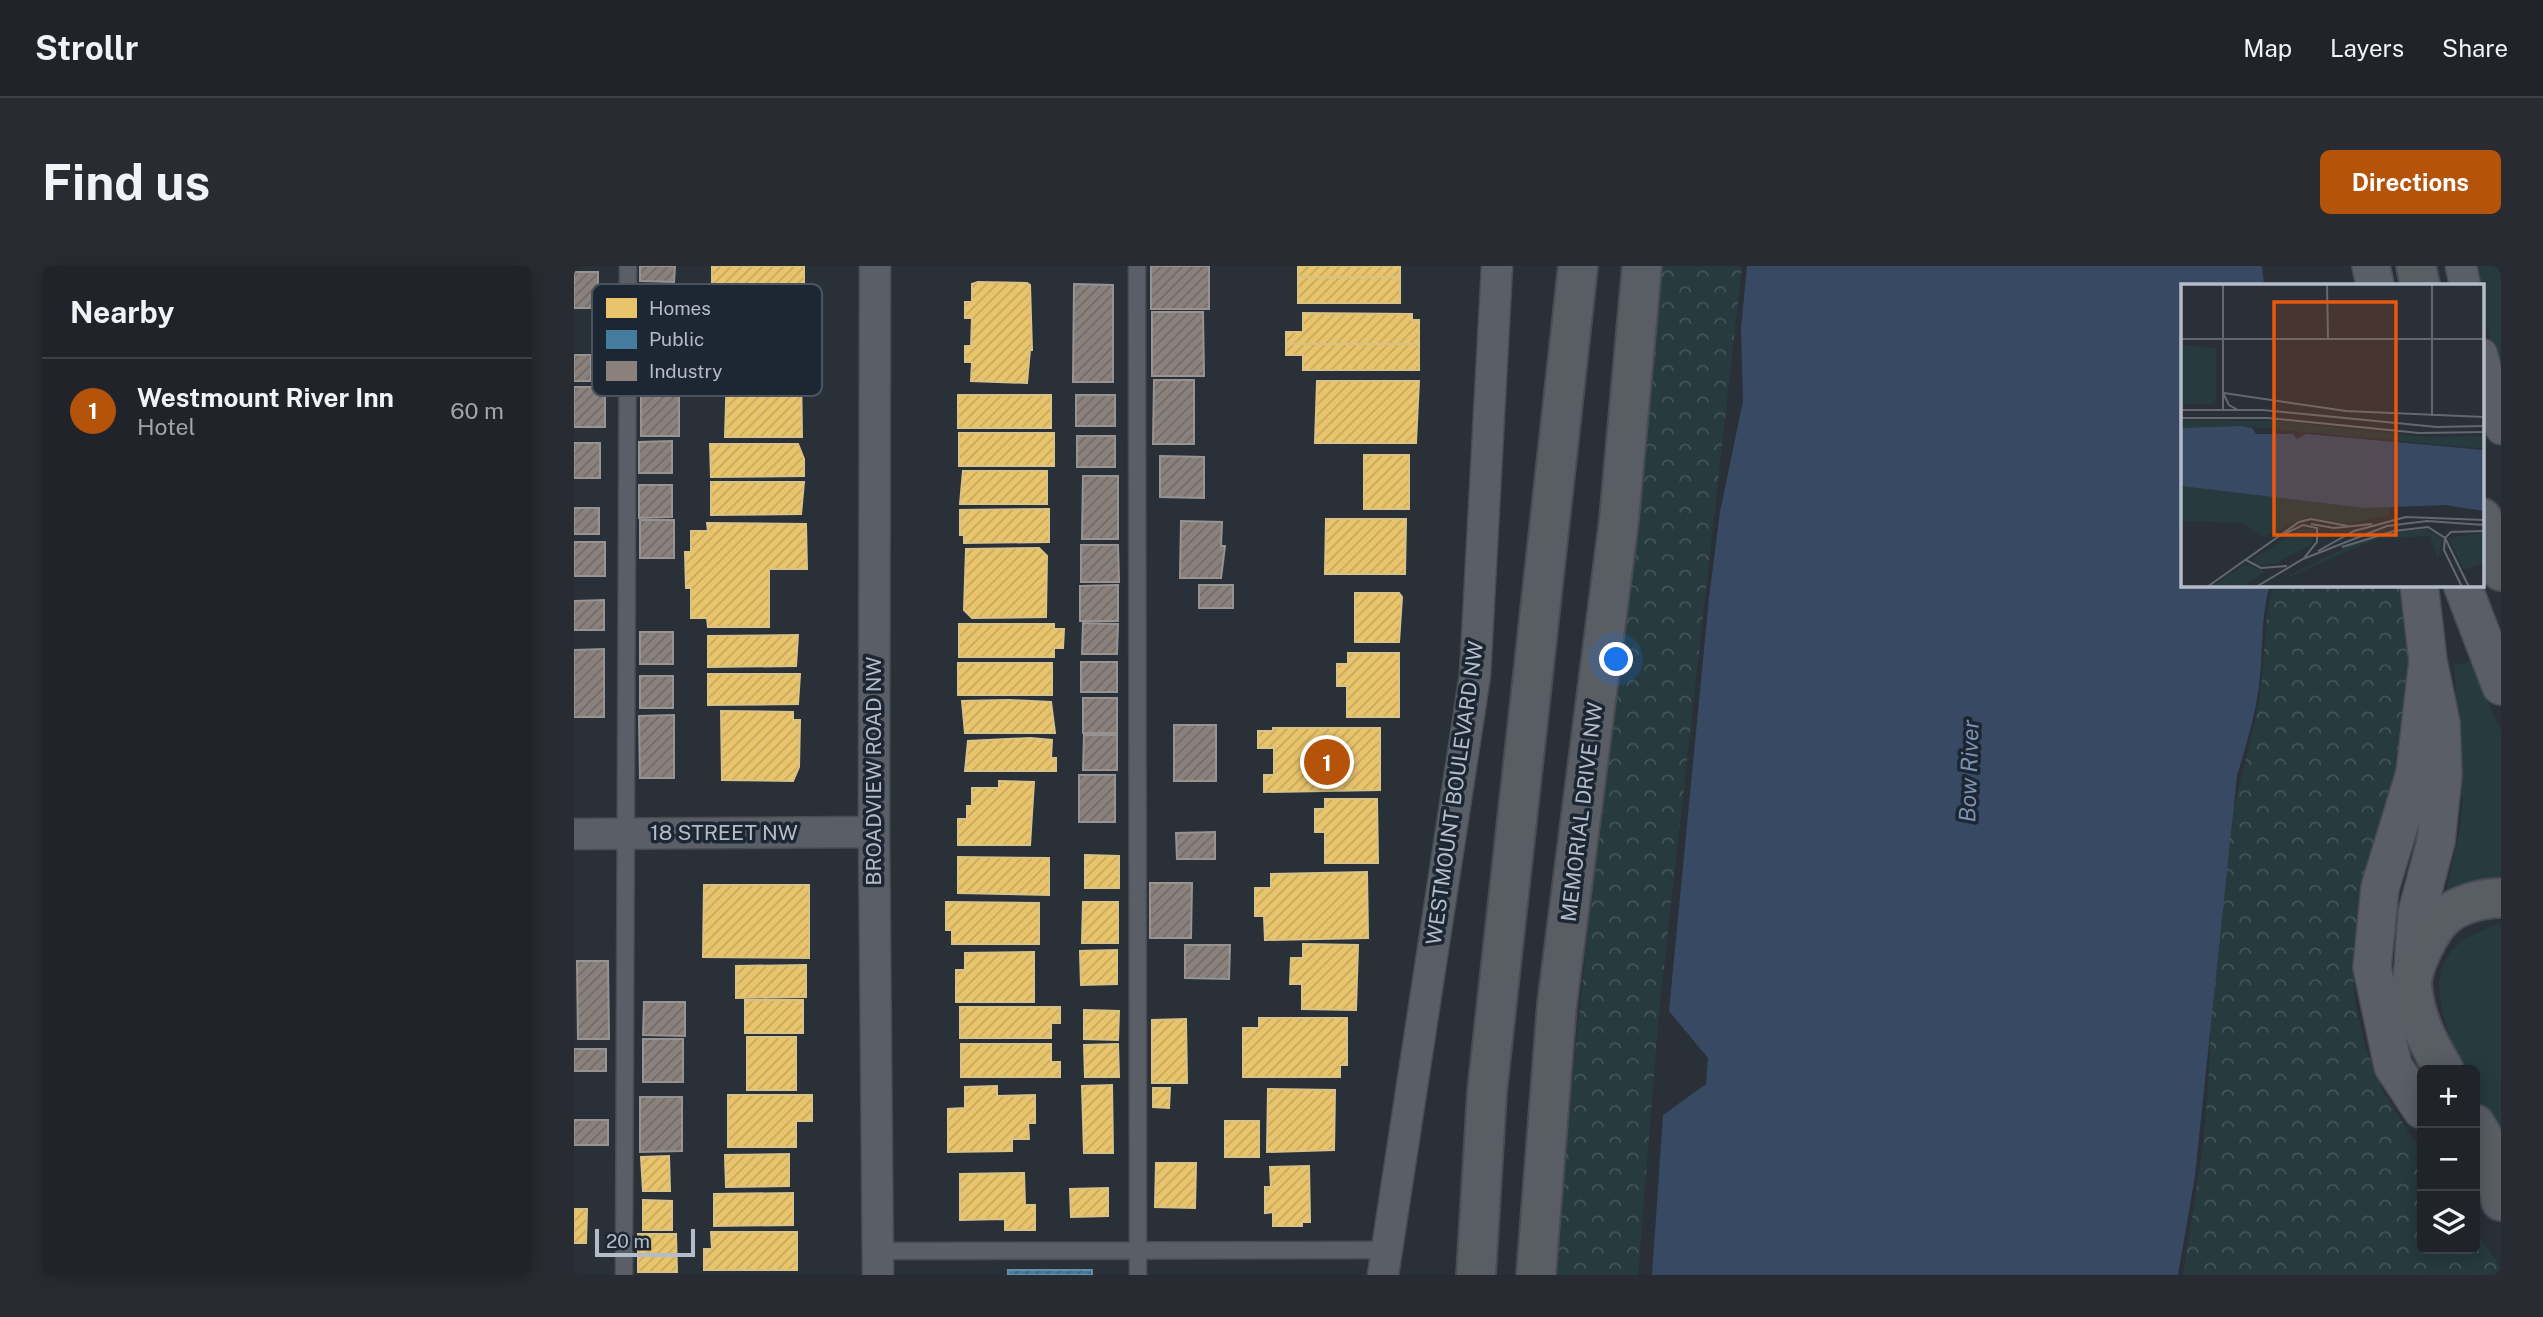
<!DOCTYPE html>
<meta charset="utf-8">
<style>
body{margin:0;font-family:"Public Sans",sans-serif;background:#282c32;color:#f1f3f6}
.controls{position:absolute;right:21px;bottom:21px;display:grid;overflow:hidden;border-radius:10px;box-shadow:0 4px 18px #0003}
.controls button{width:63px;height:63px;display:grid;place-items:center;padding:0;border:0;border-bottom:2px solid #3d4147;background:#20242a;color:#f1f3f6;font:35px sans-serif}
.scale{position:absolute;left:21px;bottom:18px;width:100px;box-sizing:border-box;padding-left:7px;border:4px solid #b4bcc9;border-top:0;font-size:19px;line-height:24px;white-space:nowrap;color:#b4bcc9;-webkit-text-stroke:5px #1d2633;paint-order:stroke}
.you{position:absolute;left:1043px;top:394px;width:24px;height:24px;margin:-18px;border:5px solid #fff;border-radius:50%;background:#1a73e8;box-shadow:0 0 0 10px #1a73e833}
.badge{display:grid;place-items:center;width:46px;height:46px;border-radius:50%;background:#b45309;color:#fff;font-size:23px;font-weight:700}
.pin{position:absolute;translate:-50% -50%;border:4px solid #fff;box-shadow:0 2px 7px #0006}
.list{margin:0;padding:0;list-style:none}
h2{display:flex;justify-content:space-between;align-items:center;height:91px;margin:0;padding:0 28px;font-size:30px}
h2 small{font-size:23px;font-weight:400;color:#a2a4a8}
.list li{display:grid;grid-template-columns:46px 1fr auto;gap:21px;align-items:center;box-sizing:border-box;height:105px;padding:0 28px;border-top:2px solid #3d4147}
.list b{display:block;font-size:26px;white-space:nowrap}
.list p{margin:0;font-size:23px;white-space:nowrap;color:#a2a4a8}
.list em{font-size:23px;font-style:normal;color:#a2a4a8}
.icon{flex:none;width:38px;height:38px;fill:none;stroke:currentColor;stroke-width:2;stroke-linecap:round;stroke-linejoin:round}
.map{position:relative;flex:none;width:1927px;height:1009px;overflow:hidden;border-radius:10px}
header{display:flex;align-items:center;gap:42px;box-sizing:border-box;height:98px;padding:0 35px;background:#20242a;border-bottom:2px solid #3d4147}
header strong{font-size:33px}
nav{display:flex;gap:38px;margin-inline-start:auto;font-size:24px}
.intro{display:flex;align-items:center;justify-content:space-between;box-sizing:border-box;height:168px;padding:0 42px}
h1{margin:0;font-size:49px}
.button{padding:18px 32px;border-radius:10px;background:#b45309;color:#fff;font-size:24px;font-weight:700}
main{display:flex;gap:42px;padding:0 42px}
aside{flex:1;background:#20242a;border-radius:10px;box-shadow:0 4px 18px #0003}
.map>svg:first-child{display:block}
.grass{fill:#273a3e}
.forest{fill:url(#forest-crowns)}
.water{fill:#384963}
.homes{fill:url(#homes-hatch);stroke:#d9c286;stroke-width:2}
.public{fill:url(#public-hatch);stroke:#668eaa;stroke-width:2}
.industry{fill:url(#industry-hatch);stroke:#979393;stroke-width:2}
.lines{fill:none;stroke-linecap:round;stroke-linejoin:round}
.service-casing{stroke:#484c53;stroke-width:19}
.minor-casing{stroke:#484c53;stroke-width:33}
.tertiary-casing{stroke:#484c53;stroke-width:40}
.secondary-casing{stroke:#484c53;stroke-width:42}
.service{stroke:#5a5e66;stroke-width:16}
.minor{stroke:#5a5e66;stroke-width:30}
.tertiary{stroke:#5a5e66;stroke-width:37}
.secondary{stroke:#595d64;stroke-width:38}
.labels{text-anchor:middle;stroke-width:7;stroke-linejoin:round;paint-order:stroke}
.street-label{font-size:21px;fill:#b4bcc9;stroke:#1d2633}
.water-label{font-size:23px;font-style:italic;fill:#7c92b1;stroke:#1d2633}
.inset-road{fill:none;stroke:#616872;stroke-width:2}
.view{fill:#e8590c;fill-opacity:0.15;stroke:#e8590c;stroke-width:3.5}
.inset-edge{fill:none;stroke:#b4bcc9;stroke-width:3.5}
.key{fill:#1d2633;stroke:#4a5360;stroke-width:2}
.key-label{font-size:19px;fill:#b4bcc9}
</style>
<header>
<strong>Strollr</strong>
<nav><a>Map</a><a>Layers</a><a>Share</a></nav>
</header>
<div class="intro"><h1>Find us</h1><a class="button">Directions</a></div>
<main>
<aside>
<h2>Nearby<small></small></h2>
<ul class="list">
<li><span class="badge">1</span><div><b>Westmount River Inn</b><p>Hotel</p></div><em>60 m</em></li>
</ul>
</aside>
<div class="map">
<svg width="1927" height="1009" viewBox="0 0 1927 1009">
<defs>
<pattern id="forest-crowns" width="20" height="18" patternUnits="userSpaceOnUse" patternTransform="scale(1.75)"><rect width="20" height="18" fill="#273a3e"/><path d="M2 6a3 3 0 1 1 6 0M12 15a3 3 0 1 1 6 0" fill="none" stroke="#445559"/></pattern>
<pattern id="homes-hatch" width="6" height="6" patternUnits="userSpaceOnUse" patternTransform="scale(1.75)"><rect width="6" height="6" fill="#e9c46a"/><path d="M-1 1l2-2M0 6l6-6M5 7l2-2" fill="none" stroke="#c5a861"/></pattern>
<pattern id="public-hatch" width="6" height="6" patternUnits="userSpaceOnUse" patternTransform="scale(1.75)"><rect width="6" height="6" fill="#457b9d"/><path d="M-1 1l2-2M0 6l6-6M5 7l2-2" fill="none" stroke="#40647b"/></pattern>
<pattern id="industry-hatch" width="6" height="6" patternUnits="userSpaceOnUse" patternTransform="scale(1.75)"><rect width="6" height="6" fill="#8a817c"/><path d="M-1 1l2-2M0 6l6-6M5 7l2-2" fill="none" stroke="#716b69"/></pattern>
</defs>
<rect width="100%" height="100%" fill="#2a3038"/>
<path class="grass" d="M 1901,0 L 1927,0 L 1927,119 L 1908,40 L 1908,19 L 1904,19 Z
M 1896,396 L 1927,465 L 1927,614 L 1880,632 L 1872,626 L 1886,563 L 1889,531 L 1882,530 L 1884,459 L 1880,399 Z
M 1927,658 L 1927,878 L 1901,830 L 1901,804 L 1886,802 C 1864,736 1841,682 1927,658 Z"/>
<path class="forest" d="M 1084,0 L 1168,0 L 1085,746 L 1064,1009 L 982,1009 L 992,873 Z
M 1699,319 L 1833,319 L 1840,392 L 1825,510 L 1789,633 L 1779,687 L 1780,733 L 1792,783 L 1810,827 L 1848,887 L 1848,983 L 1901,983 L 1901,963 L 1926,1001 L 1927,1009 L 1609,1009 C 1619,946 1630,884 1634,820 C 1638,759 1636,697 1642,635 C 1649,567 1673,501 1685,434 C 1692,396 1689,356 1699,319 Z"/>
<path class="water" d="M 1173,0 L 1688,0 L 1690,19 L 1608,19 L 1608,318 L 1696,319 C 1687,348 1689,379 1686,410 C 1683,444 1673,476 1663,510 L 1621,910 L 1604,1009 L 1078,1009 L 1089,849 L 1132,818 L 1134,792 L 1095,745 L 1135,332 L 1146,246 L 1169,135 L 1167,63 Z"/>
<path class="homes" d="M 138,0 L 230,0 L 230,19 L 138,19 Z
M 724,0 L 826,0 L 826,11 L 724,11 Z
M 724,11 L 826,11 L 826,37 L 724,37 Z
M 404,16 L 453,17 L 456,19 L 458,84 L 456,84 L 453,117 L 397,115 L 398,96 L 391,96 L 391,80 L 397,80 L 398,52 L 391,52 L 391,36 L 398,36 L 398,18 Z
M 729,47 L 838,48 L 838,54 L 845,54 L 845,78 L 712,78 L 712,66 L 729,66 Z
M 712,78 L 845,78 L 845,104 L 729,104 L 729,89 L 712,89 Z
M 153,103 L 227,103 L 228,171 L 151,171 Z
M 743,115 L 845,115 L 842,177 L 741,177 Z
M 384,129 L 477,129 L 477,162 L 384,162 Z
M 385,167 L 480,167 L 480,200 L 385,200 Z
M 136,178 L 224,178 L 230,193 L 230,210 L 137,211 Z
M 790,189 L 835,189 L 835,243 L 790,243 Z
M 389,205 L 473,205 L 473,238 L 386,238 Z
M 137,216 L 230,216 L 227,248 L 137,249 Z
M 475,243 L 475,276 L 390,277 L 390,269 L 386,269 L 386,244 Z
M 752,253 L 832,253 L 831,308 L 751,308 Z
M 133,257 L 232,258 L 233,303 L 195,303 L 195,361 L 134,361 L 133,352 L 117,352 L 117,322 L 112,322 L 111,286 L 117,286 L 117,265 L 134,265 Z
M 465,282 L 473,290 L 472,351 L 398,352 L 390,344 L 392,283 Z
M 781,327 L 825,327 L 828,331 L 825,376 L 781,376 Z
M 385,358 L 480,358 L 480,363 L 490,363 L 489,382 L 480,382 L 480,391 L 385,391 Z
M 224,369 L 222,400 L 134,401 L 134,370 Z
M 774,387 L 825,387 L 825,451 L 773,451 L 773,420 L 763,420 L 763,398 L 774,398 Z
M 384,397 L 478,397 L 478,429 L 384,429 Z
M 134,408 L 226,408 L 224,438 L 134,439 Z
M 435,434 L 477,436 L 481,467 L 391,467 L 388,435 Z
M 147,445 L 219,446 L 219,454 L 226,454 L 225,501 L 219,515 L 148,514 Z
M 699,462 L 806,462 L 806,524 L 690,526 L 690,509 L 700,509 L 700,482 L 684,482 L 684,465 L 699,465 Z
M 456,472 L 478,474 L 477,492 L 482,492 L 482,505 L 391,505 L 394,475 Z
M 425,515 L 460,516 L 456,579 L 384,579 L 384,553 L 393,553 L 393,540 L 398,540 L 398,522 L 425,522 Z
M 751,533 L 803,533 L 804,597 L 751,597 L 751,566 L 741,566 L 741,543 L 751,543 Z
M 511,589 L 545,590 L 545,622 L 511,622 Z
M 384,591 L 475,592 L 475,629 L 384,627 Z
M 793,606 L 794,672 L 691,674 L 690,650 L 681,650 L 681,622 L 697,622 L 697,608 Z
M 130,619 L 235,619 L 235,692 L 129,691 Z
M 372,636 L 465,637 L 465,678 L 378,678 L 378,664 L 372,664 Z
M 509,636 L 544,636 L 544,677 L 508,677 Z
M 729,678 L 784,679 L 782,744 L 728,743 L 728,718 L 716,718 L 717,692 L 729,692 Z
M 543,684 L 543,718 L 507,719 L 506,685 Z
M 460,686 L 460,736 L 382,736 L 382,704 L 391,704 L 391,687 Z
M 232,699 L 232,731 L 162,732 L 162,700 Z
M 171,734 L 229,734 L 229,767 L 171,767 Z
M 386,741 L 486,741 L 486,757 L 477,757 L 477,772 L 386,772 Z
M 510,744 L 545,745 L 544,774 L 510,773 Z
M 685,752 L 773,752 L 773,799 L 766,799 L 766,811 L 669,811 L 669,762 L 685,762 Z
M 612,753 L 613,817 L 578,817 L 578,754 Z
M 173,771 L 222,771 L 222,824 L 173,824 Z
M 387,778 L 477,778 L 477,796 L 486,796 L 486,811 L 387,811 Z
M 544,778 L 545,811 L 511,811 L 510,779 Z
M 538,819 L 539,887 L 510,887 L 508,820 Z
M 423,820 L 423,830 L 461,829 L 461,857 L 454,857 L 455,873 L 438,873 L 438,885 L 374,886 L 374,843 L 391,842 L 391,821 Z
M 579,822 L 596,822 L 595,842 L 579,841 Z
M 694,823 L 761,824 L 760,884 L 693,886 Z
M 154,829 L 238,829 L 238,855 L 222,855 L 222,881 L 154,881 Z
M 651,855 L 685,855 L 685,891 L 651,891 Z
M 215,888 L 215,920 L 152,921 L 151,889 Z
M 95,890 L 96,925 L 69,925 L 67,891 Z
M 582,897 L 622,897 L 621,942 L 581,941 Z
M 735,900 L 736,956 L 728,956 L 728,960 L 699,960 L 699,946 L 691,947 L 691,921 L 697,921 L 696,901 Z
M 450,907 L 451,939 L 461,939 L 461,964 L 431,964 L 431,953 L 386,954 L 386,908 Z
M 534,922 L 534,950 L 497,951 L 496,923 Z
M 219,927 L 219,959 L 140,960 L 140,928 Z
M 69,934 L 98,935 L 98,964 L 69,964 Z
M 0,943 L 13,943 L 12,977 L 0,977 Z
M 137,966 L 223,966 L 223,1004 L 130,1004 L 130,983 L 138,983 Z
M 64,968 L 102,968 L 103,1006 L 64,1006 Z"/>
<path class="public" d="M 434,1004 L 518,1004 L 518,1009 L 434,1009 Z"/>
<path class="industry" d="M 66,0 L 101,0 L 100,16 L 66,15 Z
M 577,0 L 635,0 L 635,43 L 577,43 Z
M 0,6 L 24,6 L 24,42 L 0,42 Z
M 500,18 L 539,19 L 539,116 L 499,116 Z
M 578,46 L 629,46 L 630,110 L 578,110 Z
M 0,89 L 17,89 L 17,115 L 0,115 Z
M 580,114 L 620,114 L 620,178 L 579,178 Z
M 0,121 L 31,121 L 31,161 L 0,161 Z
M 67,123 L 105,123 L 105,170 L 67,170 Z
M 502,129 L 541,129 L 541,160 L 502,160 Z
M 503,170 L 541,170 L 541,201 L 503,201 Z
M 98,175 L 98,207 L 65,207 L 65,176 Z
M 0,177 L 26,177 L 26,212 L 0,212 Z
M 586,190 L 630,191 L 630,232 L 586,231 Z
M 509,210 L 544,210 L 544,273 L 508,273 Z
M 65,219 L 98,219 L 98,251 L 65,252 Z
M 0,242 L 25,242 L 25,268 L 0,268 Z
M 66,254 L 100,254 L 100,292 L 66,292 Z
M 607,255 L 648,256 L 647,280 L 651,280 L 647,312 L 606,312 Z
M 0,276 L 31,276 L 31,310 L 0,310 Z
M 507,279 L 544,279 L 545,316 L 507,316 Z
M 544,319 L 544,355 L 506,355 L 506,320 Z
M 625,319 L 659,319 L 659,342 L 625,342 Z
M 30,334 L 30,364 L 0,364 L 0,335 Z
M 509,357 L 544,358 L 543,388 L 508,388 Z
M 66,366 L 99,366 L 99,398 L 66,398 Z
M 30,383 L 30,451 L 0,451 L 0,384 Z
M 507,396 L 543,396 L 543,426 L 507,426 Z
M 66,410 L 99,410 L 99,442 L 66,442 Z
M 509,432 L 543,432 L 543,467 L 509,467 Z
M 100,449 L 100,512 L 66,512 L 65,450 Z
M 600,459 L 642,459 L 642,515 L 600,515 Z
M 510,469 L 543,469 L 543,504 L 509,504 Z
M 505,509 L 541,509 L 541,556 L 505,556 Z
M 641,566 L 641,593 L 603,593 L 602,567 Z
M 576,617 L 618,617 L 617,672 L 576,672 Z
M 611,679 L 656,679 L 655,713 L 611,712 Z
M 3,695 L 34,695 L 35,773 L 4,773 Z
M 70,736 L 111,736 L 111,770 L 69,769 Z
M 69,773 L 109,773 L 109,816 L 69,816 Z
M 0,783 L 32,783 L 32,805 L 0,805 Z
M 66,831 L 108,831 L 108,885 L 66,886 Z
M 0,854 L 34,854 L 34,879 L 0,879 Z"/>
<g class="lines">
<g class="service-casing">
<path id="service" d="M 563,0 L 564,1009
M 304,985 L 813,984
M 50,1009 L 54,0"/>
</g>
<g class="minor-casing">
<path id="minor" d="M 301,0 L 300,566 L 304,1009
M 1887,0 L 1891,19
M 1908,88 L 1927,163
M 0,568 L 300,566
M 809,1009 L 901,409 L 923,0"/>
</g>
<g class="tertiary-casing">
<path id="tertiary" d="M 1797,0 L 1801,19
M 1888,318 L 1927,420
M 1839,704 L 1843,647 L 1862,575 L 1869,509 L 1867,457 L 1854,395 L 1845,318
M 1848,844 L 1819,800 L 1798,701 L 1806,622 L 1841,507 L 1854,395"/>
</g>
<g class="secondary-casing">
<path id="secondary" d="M 1842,0 L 1846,19
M 1908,252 L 1927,305
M 1870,804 C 1854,777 1840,750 1838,718 C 1838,701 1857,661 1871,650 C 1885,638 1909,632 1927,632
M 1901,858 L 1917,885 L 1927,935
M 902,1009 L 913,826 L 1004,0
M 962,1009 L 983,738 L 1045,254 L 1068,0"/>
</g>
<use href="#service" class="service"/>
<use href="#minor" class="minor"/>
<use href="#tertiary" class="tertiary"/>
<use href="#secondary" class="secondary"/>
</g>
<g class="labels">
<g class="street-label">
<text transform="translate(300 505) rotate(-90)" y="7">BROADVIEW ROAD NW</text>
<text transform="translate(881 527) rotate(-82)" y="7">WESTMOUNT BOULEVARD NW</text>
<text transform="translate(1008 546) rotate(-83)" y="7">MEMORIAL DRIVE NW</text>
<text x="150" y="574">18 STREET NW</text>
</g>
<g class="water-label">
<text transform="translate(1395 505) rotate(-88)" y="8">Bow River</text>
</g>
</g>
<g transform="translate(1607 18)">
<rect width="303" height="303" fill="#2a3038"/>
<path d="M 0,61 L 35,64 L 35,116 L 31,120 L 0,120 ZM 133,245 L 131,260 L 96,279 L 79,281 L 71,276 L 118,246 ZM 244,245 L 261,255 L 257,275 L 249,252 L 195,255 L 85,303 L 169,261 L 211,249 ZM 303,249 L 303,279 L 283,285 L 267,254 ZM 64,280 L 84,287 L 62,303 L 30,303 Z" fill="#273a3e"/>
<path d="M 0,136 L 97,137 L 246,153 L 303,152 L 303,165 L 60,142 L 0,144 ZM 0,202 L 209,224 L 209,231 L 168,240 L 126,233 L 82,253 L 63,239 L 0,237 Z" fill="#273a3e"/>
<path d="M 60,142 L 71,144 L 75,150 L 112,150 L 116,155 L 125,150 L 303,166 L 303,227 L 264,221 L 184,224 L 0,202 L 0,144 Z" fill="#384963"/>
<path class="inset-road" d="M 42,0 L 42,126M 146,0 L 147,54M 0,55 L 303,55M 42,109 L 48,121 L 57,126M 43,109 L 165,127 L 303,133M 0,126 L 82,126 L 256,143 L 303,142M 251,132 L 251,0M 0,134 L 87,134 L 238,149 L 303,148M 130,240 L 153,244 L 191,240M 101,251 L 122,241 L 136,244 L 136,258 L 123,274M 161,263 L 213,247 L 247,243 L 264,254 L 288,303M 137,267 L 173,247 L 225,233 L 303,236M 65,276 L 80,284 L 106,282M 26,303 L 118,238 L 130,235 L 167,242M 75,303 L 122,275 L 206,242 L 246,237 L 303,241M 281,303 L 263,266 L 264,254 L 270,248 L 303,247"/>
<path class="view" d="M 93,18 L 215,18 L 215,251 L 93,251 Z"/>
<rect width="303" height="303" class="inset-edge"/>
</g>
<rect x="18" y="18" width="230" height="112" rx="10" class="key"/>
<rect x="32" y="32" width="31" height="20" fill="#e9c46a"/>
<rect x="32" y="64" width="31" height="19" fill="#457b9d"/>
<rect x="32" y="95" width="31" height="20" fill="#8a817c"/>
<g class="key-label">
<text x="75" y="49">Homes</text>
<text x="75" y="80">Public</text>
<text x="75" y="112">Industry</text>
</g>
</svg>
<div class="controls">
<button>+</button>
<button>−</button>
<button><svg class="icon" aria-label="layers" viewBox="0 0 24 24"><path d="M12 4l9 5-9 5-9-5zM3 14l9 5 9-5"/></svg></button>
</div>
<div class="scale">20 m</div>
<div class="you"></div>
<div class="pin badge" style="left:753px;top:496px">1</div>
</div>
</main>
